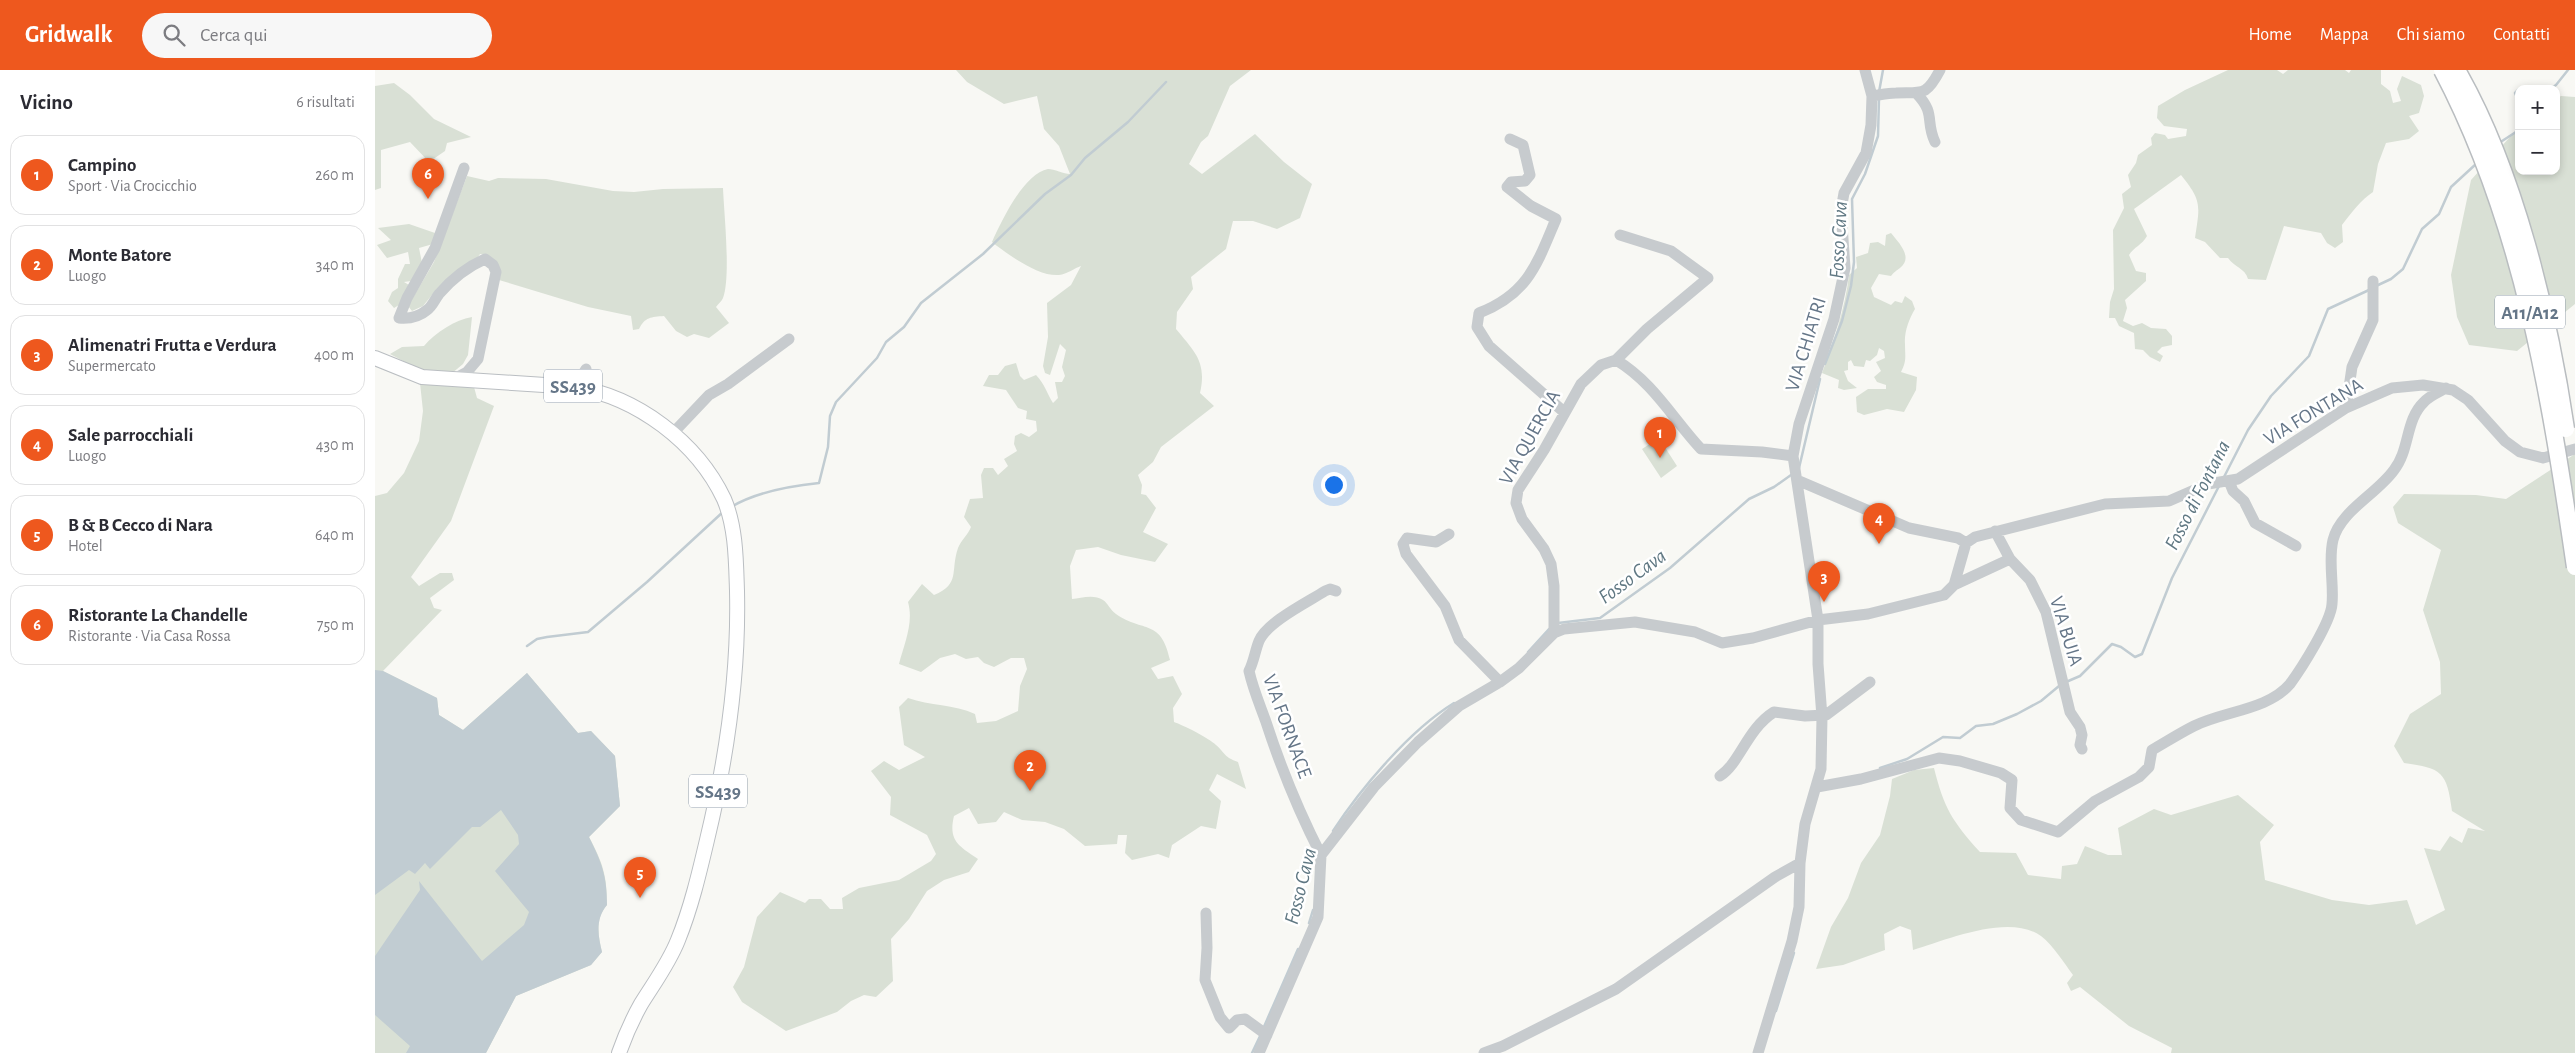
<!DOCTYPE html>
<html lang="it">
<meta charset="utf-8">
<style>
body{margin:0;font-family:"Alegreya Sans",sans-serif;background:#f7f7f7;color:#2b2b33}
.controls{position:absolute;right:15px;top:15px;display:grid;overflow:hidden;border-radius:10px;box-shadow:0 2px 8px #0003}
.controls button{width:45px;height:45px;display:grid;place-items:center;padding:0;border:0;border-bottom:1px solid #e1e1e2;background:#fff;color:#2b2b33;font:25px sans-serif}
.you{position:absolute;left:958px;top:414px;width:18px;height:18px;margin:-12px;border:4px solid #fff;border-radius:50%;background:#1a73e8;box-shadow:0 0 0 8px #1a73e833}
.badge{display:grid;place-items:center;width:32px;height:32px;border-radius:50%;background:#ee581e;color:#fff;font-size:16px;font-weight:700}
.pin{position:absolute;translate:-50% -41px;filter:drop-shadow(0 1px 2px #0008)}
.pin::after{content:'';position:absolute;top:26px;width:18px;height:15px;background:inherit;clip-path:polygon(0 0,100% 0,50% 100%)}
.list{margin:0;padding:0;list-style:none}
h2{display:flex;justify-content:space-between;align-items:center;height:65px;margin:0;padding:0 20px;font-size:21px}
h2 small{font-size:16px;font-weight:400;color:#7c7c81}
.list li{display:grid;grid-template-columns:32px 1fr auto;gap:15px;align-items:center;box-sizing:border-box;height:80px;margin:0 10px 10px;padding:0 10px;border:1px solid #e1e1e2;border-radius:15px}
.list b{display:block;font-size:19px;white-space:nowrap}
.list p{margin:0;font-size:16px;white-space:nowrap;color:#7c7c81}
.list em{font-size:16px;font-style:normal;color:#7c7c81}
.icon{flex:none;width:28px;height:28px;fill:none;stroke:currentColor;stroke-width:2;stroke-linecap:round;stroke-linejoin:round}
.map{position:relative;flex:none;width:2200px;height:983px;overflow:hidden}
header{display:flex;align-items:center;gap:30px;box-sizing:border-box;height:70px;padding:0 25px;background:#ee581e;color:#fff}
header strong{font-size:24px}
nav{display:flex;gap:28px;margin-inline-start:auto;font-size:18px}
.search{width:350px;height:45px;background:#f7f7f7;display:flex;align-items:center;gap:12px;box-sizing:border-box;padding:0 18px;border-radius:28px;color:#7c7c81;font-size:19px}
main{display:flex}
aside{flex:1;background:#fff}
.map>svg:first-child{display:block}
.green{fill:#d9e0d5}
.water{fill:#c1ccd2}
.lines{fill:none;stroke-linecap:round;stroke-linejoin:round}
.stream{stroke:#c1ccd2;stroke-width:2.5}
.major-casing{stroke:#babec2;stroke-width:16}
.minor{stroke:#c7cbce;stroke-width:11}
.major{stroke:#fff;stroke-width:14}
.highway-bridge-casing{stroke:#b9bdc0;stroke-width:19;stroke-linecap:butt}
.highway-bridge{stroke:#fff;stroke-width:16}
.labels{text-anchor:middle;stroke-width:5;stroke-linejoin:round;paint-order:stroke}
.shield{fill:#fff;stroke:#939fac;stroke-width:1}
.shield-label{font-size:19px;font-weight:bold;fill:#657688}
.street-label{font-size:20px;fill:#657688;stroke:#fff}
.water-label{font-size:21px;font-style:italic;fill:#607883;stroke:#fff}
</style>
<header>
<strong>Gridwalk</strong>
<div class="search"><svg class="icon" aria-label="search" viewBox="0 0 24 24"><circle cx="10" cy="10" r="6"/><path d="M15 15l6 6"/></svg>Cerca qui</div>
<nav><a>Home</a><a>Mappa</a><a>Chi siamo</a><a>Contatti</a></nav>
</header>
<main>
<aside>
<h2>Vicino<small>6 risultati</small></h2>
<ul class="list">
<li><span class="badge">1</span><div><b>Campino</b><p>Sport · Via Crocicchio</p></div><em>260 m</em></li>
<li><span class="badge">2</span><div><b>Monte Batore</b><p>Luogo</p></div><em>340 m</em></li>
<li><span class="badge">3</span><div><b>Alimenatri Frutta e Verdura</b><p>Supermercato</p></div><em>400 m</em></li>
<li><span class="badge">4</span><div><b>Sale parrocchiali</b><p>Luogo</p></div><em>430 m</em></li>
<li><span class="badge">5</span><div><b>B &amp; B Cecco di Nara</b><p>Hotel</p></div><em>640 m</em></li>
<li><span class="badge">6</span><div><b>Ristorante La Chandelle</b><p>Ristorante · Via Casa Rossa</p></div><em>750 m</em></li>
</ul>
</aside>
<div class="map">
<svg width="2200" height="983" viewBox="0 0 2200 983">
<rect width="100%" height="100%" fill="#f8f8f4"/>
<path class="green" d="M 581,0 L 876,0 L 855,16 L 833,66 L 826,72 L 814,94 L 827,104 L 880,64 L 909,92 L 937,114 L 925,148 L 902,159 L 878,151 L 858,151 L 851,179 L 816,207 L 818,219 L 802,242 L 801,259 C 820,282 832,292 825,323 L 839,336 L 786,377 L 778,392 L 763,405 L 767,415 L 766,424 L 771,425 L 781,438 L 768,462 L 793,474 L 780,492 L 746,485 L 723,477 L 701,480 L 695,496 L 697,529 C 706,528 719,524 728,530 C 733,533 735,540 741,544 C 768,563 786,548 795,590 L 776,598 L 783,609 L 798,606 L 807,624 L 798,638 L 799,652 C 808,655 834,668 841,675 C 851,684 849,687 863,692 L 871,719 L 842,704 L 834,720 L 846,731 L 841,759 L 826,756 L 797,775 L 794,788 L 783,784 L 757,790 L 750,783 L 752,765 L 743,765 L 742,774 L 710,776 L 689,759 L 670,752 L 647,750 L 629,742 L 621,752 L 603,754 L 594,738 L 579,746 C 573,771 584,776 603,789 L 594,802 L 569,810 L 552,821 L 534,849 L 516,869 L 518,911 L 501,927 L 489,925 L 476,931 L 462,942 L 411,961 L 367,932 L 358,917 L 369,897 L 382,847 L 405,822 L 430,833 L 434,829 L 446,829 L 455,839 L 468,839 L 467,828 L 484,818 L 524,810 L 556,791 L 561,784 L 552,765 L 515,745 L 516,727 L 496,701 L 509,691 L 524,700 L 550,687 L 529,675 L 524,637 L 533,628 C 555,636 579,634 600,644 L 602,653 L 621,651 L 643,641 L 645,616 L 652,599 L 649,588 L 636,588 L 619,597 L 609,593 L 603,587 L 591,589 L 580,584 L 565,588 L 546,602 L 524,594 C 529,574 539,553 533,532 L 547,514 L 559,525 C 586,514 575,501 583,478 C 586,470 593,465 596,457 L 589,447 L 595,429 L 608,428 L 606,405 L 609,398 L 618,398 L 623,405 L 633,396 L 629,389 L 642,381 L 639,374 L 640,366 L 646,363 L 654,367 L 662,361 L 661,351 L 651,349 L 652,341 L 643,338 L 631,320 L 608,316 L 614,305 L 623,305 L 630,296 L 641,293 L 645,306 L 649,310 L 661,305 C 670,314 672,324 678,333 L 683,328 L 680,312 L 687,312 L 690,306 L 687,297 L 691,280 L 685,274 L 675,305 L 670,303 L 668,296 L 673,267 L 672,233 L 696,215 L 706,196 C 700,198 692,204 684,205 C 664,207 632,184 617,172 C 626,152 649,103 673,99 C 679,99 689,104 695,104 L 684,76 L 669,59 L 662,26 L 629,34 L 592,12 Z
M 1853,0 L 1902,0 L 1908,4 L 1913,0 L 1970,0 L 1974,3 L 1976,0 L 2006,0 L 2006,14 L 2015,21 L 2018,33 L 2026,31 L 2022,19 L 2027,6 L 2046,15 L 2049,26 L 2044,43 L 2034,46 L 2044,61 L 2034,69 L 2011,73 L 2003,94 L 1998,122 C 1986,130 1976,143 1967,155 L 1968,172 L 1960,178 L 1952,173 L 1946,163 L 1909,156 L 1891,210 L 1873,209 C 1870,198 1859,197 1853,188 L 1845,188 L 1830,172 L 1820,168 C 1825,135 1827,131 1806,105 L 1759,139 L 1772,166 C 1767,175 1759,177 1754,185 L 1761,201 L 1771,203 L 1771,211 L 1750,230 L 1752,238 L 1748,251 L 1758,256 L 1767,253 L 1776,258 L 1791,259 L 1797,266 L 1797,275 L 1787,277 L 1782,282 L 1788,286 L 1785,292 L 1775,287 L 1768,280 L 1760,279 L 1759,263 L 1744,256 L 1740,248 L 1734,248 L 1735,232 L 1739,219 L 1738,160 L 1749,138 L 1747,124 L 1756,117 L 1753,105 L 1761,93 L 1763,85 L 1777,75 L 1776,68 L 1780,63 L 1790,65 L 1793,69 L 1811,66 L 1812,59 L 1789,56 L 1782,48 L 1783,36 L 1810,20 Z
M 19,13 L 35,25 L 59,49 L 96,67 L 72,73 L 70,81 L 54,92 L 35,72 L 6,80 L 6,118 L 0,120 L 0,16 Z
M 2186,26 L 2200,27 L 2200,234 L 2142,281 L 2094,275 L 2082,247 L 2076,205 L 2096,110 L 2144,57 L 2144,101 L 2181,101 L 2181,29 Z
M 92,106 L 114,111 L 123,108 L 171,109 L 238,121 L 259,122 L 288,119 L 348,118 C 349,143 356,207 348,228 C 347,231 343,234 341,237 L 354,253 L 334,268 L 319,264 L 312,267 L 301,261 L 289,246 C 276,247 270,247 264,259 L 258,260 L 256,246 L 213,237 L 124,210 L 111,184 L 105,184 L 101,190 L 61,220 L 48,236 L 37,241 L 33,236 L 59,192 Z
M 34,154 L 60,163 L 58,174 L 44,178 L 47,193 L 36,211 L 29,212 L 34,215 L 24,235 L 19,238 L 13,231 L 17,222 L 23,218 L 23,209 L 30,194 L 35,194 L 33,182 L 12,188 L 2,175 L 16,170 L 3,158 Z
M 1516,163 C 1523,172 1539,187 1525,198 C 1521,201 1519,202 1516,206 L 1504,204 L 1496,218 L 1499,227 L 1516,235 L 1520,231 L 1527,233 L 1530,226 L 1537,231 L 1540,239 C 1534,249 1529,262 1530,274 C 1530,286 1532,291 1526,302 L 1542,307 L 1541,320 L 1529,342 L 1512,339 L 1489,345 L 1482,342 L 1481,327 L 1493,319 L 1511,319 L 1511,315 L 1502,312 L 1499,307 L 1506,301 L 1501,292 L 1510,288 L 1509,281 L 1504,278 L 1502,285 L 1495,291 L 1491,290 L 1489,297 L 1479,296 L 1476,290 L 1473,292 L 1473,300 L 1469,301 L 1473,311 L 1482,318 L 1469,320 L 1463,318 L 1464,310 L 1447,303 C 1459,271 1470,239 1474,205 L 1482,198 L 1481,187 L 1493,183 L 1495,173 L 1503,172 L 1510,176 L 1511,165 Z
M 97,247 L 93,285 L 88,294 L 76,304 L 47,301 L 15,284 L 27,277 L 49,276 C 61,262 80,250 97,247 Z
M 45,313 L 99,317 L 102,328 L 119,336 L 76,451 L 36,507 L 44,516 L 65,503 L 77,503 L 79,510 L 55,528 L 59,538 L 67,540 L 8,601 L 62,628 L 64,645 L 88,660 L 152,603 L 203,663 L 216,661 L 240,686 L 245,736 L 214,767 C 228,793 232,806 232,835 C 220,849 223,865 227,882 L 216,895 L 141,926 L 111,983 L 0,983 L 0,426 L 12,423 L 29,403 L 44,371 L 48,341 Z
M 1284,368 L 1302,396 L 1286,408 L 1267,379 Z
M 2200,384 L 2200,983 L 1796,983 L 1797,978 L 1754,956 L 1705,917 L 1696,921 L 1692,913 L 1698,905 C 1689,893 1678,875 1666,866 C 1634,843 1571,870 1538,880 L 1536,860 L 1525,856 L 1509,864 L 1510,880 L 1468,895 L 1441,899 L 1456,857 L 1473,828 L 1486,793 L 1505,765 L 1515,726 L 1517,709 L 1539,700 L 1559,698 C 1569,738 1577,751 1605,782 L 1641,783 L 1653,805 L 1686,809 L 1687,796 L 1702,794 L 1710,776 L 1733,785 L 1747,785 L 1743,758 L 1779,739 L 1796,745 L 1863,725 L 1899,755 L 1885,772 L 1890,810 L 1957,830 L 1994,835 L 2032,830 L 2041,855 L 2070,840 L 2049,778 L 2065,781 L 2075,766 L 2087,773 L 2093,758 L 2110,761 L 2077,741 C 2072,702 2067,698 2029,693 L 2019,676 L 2035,644 L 2066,624 L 2065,592 L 2048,540 L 2066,480 L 2023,453 L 2018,437 L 2029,424 L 2101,425 L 2131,429 Z"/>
<path class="water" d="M 0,600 L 8,601 L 62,628 L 64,645 L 88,660 L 152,603 L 203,663 L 216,661 L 240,686 L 245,736 L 214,767 C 227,793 232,806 232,835 C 220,849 223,866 227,882 L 216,895 L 141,926 L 111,983 L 31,983 L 35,976 L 0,945 L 0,886 L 45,820 L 44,811 L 107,891 L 149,855 L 154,842 L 120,801 L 144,774 L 143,765 L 126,740 L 105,757 L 97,757 L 55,799 L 50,793 L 40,804 L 34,800 L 0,825 Z"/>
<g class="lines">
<path class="stream" d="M 2144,19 L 2140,23 L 2144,32
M 2144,19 L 2156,19
M 2175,19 L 2181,15 L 2193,0
M 1504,22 L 1508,0
M 2124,73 L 2144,60
M 2001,216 L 2016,209 L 2028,199 L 2047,159 L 2064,144 L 2076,117 L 2101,94
M 1450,294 L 1467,251 L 1476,216 L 1479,192 L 1477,129 L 1490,104 L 1503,66 L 1504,28
M 1424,398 L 1445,309
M 1849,407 L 1873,360 L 1896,326 L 1934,286 L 1953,239 L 1994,220
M 356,437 C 381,422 415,416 444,413 L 453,377 L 455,346 L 461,332 L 502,288 L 511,272 L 529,257 L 546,233 L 608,184 L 670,124 L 696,105 L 710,88 L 753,52 L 791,12
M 1183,553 L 1225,548 L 1295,498 L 1374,429 L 1399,417 L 1416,405
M 152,576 L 162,569 L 172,567 L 213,562 L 272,512 L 349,441
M 1153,582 L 1174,559
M 1691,612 L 1705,606 L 1737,574 L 1746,577 L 1760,587 L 1767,584 L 1797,508 L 1844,416
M 1505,698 L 1532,689 L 1568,667 L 1585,668 L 1601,656 L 1618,654 L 1642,644 L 1666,631 L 1684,616
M 958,761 C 986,718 1035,660 1079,633
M 934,853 L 938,840
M 1401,941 L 1419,883
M 888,959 L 923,879
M 877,983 L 886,964"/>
<g class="major-casing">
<path id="major" d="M 0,288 L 47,307 L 200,317 C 262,327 322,372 349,429 C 361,457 361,491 362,521 C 364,606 352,687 332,770 C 324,804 316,838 303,870 C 294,893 279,913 266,934 C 257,950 250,966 244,983"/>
</g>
<path class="minor" d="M 1542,24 C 1561,44 1550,51 1560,72
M 1497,26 C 1505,25 1512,23 1521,23 C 1547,22 1551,27 1565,0
M 1135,69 L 1148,75 L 1155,105 L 1150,111 L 1136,112 L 1132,117 L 1156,136 L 1181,149 C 1162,194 1153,224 1104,243 L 1102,257 L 1114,276 L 1189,342
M 1241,290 C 1278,312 1298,349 1326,379 L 1387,382 L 1418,386
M 77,310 L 92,302 L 103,289 L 121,202 L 118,195 L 110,189 C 92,197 76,210 64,224 C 60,229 57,237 52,240 C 45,246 35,249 24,248 L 32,228 L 60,178 L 89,98
M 200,317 L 211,299
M 1971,338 L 1977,297 L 1998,250 L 1998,211
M 298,363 L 334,325 L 353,314 L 414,269
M 1422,410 L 1534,458 L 1583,468 L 1591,473
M 1854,411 L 1858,421 L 1869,431 L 1880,453 L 1921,476
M 1620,461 L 1635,489 L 1655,510 L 1671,542 L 1695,642 L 1705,657 L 1707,665 L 1705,675 L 1707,679
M 1074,464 L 1061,472 L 1032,468 L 1028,474 L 1031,484 L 1070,536 L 1084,570 L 1125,612
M 1591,473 L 1600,467 L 1730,434 L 1794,431 L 1833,414 L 1863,409 L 1971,338 L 2017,318 L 2048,315 L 2078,320 L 2093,330 L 2130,371 L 2145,382 L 2168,388 L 2200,379
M 1579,515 L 1591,473
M 1179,563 L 1179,516 L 1176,494 L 1169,479 L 1147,449 L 1141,433 L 1143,420 L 1169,380 L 1206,314 L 1226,295 L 1241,290 L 1272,259 L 1333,208 L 1296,181 L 1245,165
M 1345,706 C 1365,693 1372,659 1399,642 L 1430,646 L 1451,645 L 1495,612
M 1442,717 L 1486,709 L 1564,688 L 1585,691 L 1626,703 L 1637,710 L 1635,738 L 1646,750 L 1683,762 L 1720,731 L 1764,707 L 1774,697 L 1777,680 C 1791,672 1805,663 1819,656 C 1849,641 1893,640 1915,614 C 1926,599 1956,552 1957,534 C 1959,514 1953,490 1958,470 C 1965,441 2002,424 2019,400 C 2035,380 2030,350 2049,332 C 2054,326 2064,322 2071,318
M 946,785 C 924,742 906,698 891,652 C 885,635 878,619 874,601 C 879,591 880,581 884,571 C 892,552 933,532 950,521 L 955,519 L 961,521
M 831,843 L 832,878 L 830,910 L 845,947 L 854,958 L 862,950 L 870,949 L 892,965
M 884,983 L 943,847 L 946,785 L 999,717 L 1043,672 L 1084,636 L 1125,612 L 1144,598 L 1179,563 L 1189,559 L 1260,552 L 1320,562 L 1347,573 L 1378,568 L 1443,550 L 1493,544 L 1569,525 L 1579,515 L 1635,489
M 1109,983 L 1128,976 L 1241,919 L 1400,807 L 1425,793
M 1383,983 L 1417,871 L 1424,837 L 1425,793 L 1430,754 L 1446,699 L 1447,647 L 1443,594 L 1443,550 L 1418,386 L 1424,354 L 1459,249 L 1470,198 L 1466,140 L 1469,123 L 1491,83 L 1496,55 L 1497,26 L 1490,0"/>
<use href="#major" class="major"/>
<g class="highway-bridge-casing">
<path id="highway-bridge" d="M 2067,0 C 2148,154 2175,326 2200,497
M 2082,0 C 2140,101 2174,244 2191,359"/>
</g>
<use href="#highway-bridge" class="highway-bridge"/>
</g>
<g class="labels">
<g class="shield">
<rect x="2120" y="225.5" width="70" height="33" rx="4"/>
<rect x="169" y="299.5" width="58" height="33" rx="4"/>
<rect x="314" y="704.5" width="58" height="33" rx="4"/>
</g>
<g class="shield-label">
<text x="2155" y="249">A11/A12</text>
<text x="198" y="323">SS439</text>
<text x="343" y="728">SS439</text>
</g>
<g class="street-label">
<text transform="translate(1430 274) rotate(-73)" y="7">VIA CHIATRI</text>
<text transform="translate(1938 341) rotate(-31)" y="7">VIA FONTANA</text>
<text transform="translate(1154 367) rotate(-61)" y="7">VIA QUERCIA</text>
<text transform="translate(1692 561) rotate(73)" y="7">VIA BUIA</text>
<text transform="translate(913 656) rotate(70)" y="7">VIA FORNACE</text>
</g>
<g class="water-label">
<text transform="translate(1463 170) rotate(-87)" y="7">Fosso Cava</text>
<text transform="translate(1822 425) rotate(-63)" y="7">Fosso di Fontana</text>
<text transform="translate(1257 506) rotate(-36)" y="7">Fosso Cava</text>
<text transform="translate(925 816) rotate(-76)" y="7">Fosso Cava</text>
</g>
</g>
</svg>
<div class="controls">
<button>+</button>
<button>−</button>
</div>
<div class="you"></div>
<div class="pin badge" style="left:1285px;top:388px">1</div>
<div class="pin badge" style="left:655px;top:721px">2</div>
<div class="pin badge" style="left:1449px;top:532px">3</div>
<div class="pin badge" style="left:1504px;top:474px">4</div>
<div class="pin badge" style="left:265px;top:828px">5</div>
<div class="pin badge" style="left:53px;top:129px">6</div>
</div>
</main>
